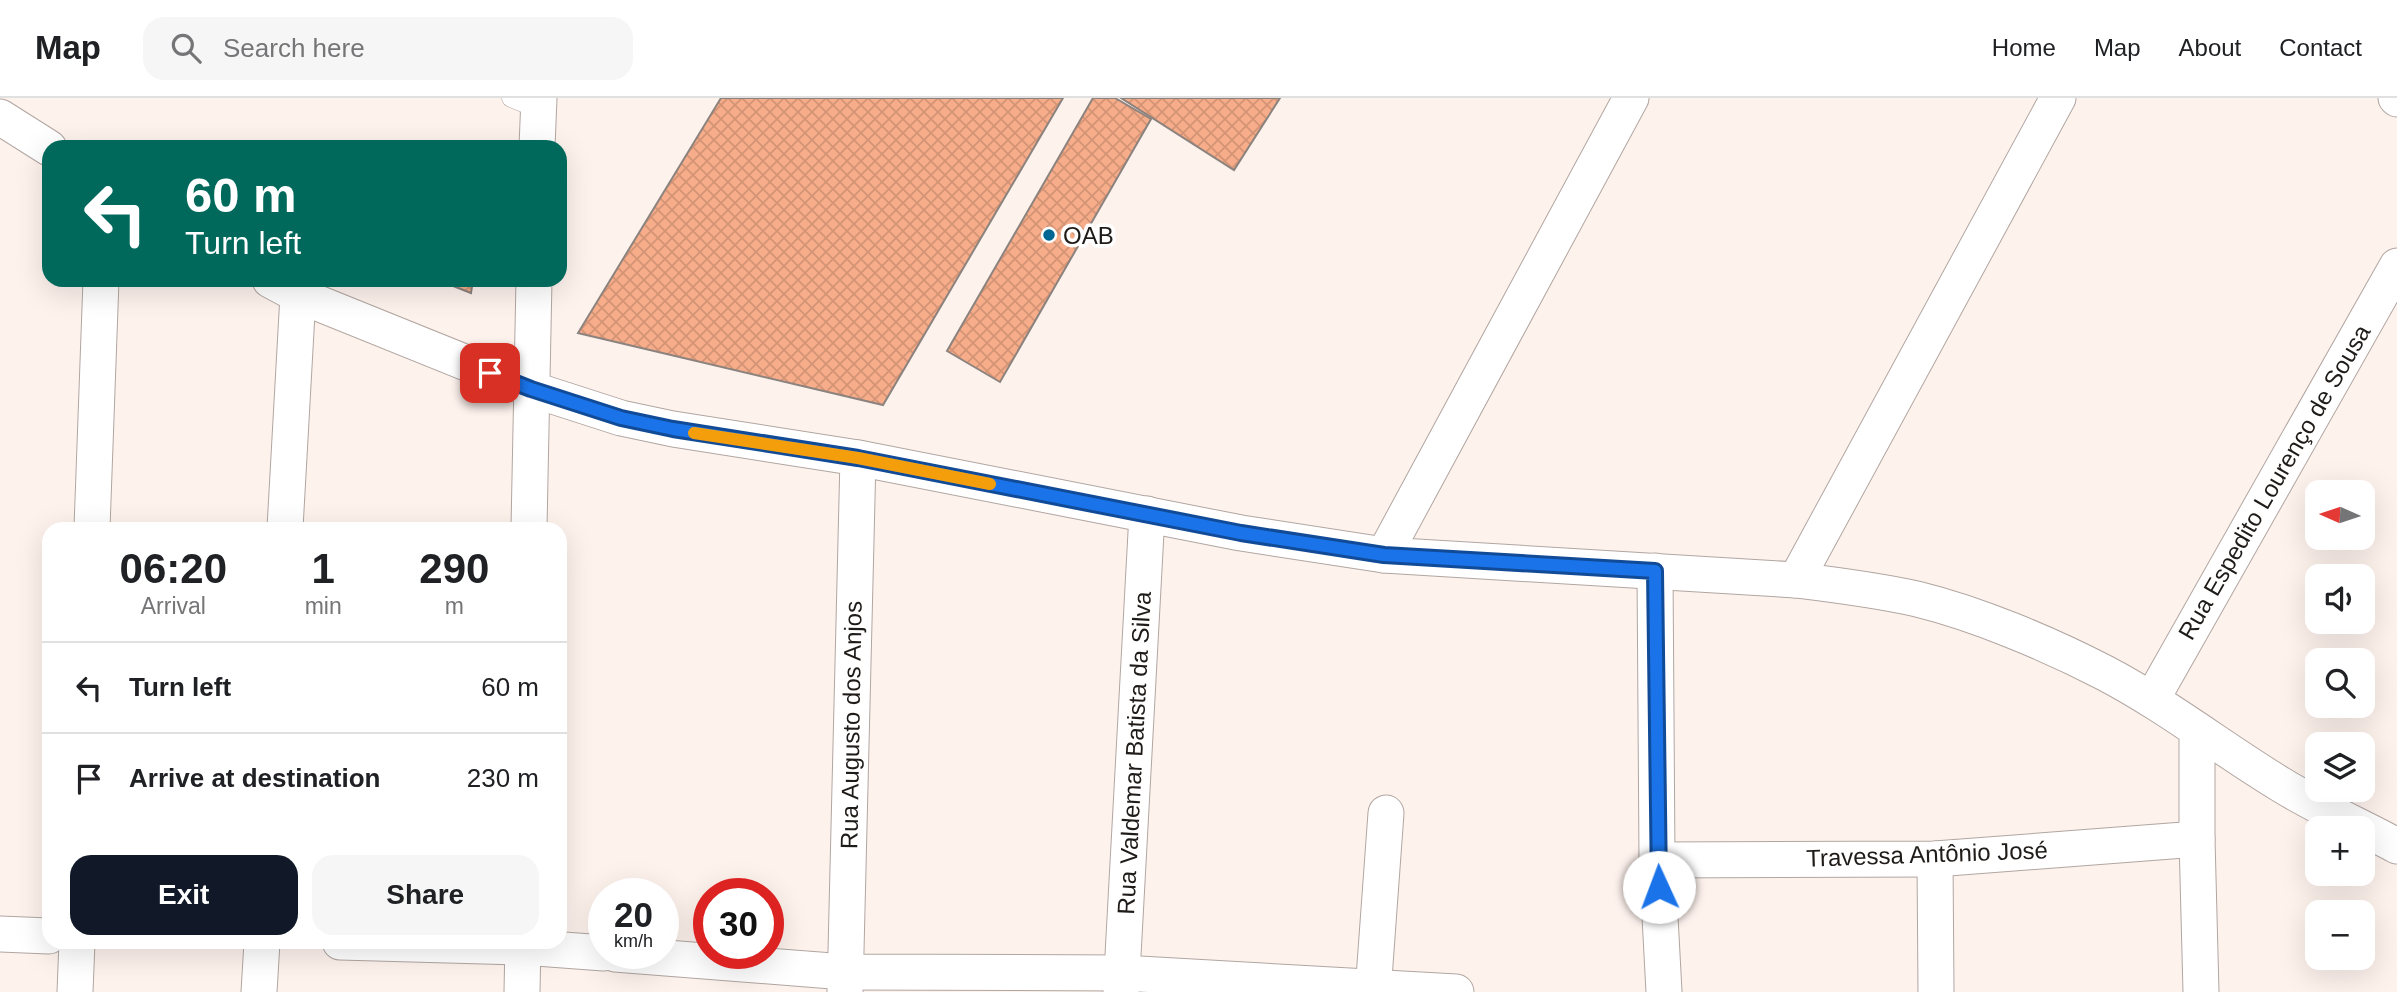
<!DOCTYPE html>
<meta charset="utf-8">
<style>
:root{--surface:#fff;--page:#f6f6f6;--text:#202124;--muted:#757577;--line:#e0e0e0;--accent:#111827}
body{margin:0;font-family:Helvetica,sans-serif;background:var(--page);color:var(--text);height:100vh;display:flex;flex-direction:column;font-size:26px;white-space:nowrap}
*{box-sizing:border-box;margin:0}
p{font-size:23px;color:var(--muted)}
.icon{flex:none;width:38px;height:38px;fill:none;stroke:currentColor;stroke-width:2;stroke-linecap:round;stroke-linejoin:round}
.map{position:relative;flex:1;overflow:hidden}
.panel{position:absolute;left:42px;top:424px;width:525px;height:427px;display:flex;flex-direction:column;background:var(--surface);border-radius:21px;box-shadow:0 7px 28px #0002}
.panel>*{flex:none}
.hud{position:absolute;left:42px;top:42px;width:525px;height:147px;border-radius:21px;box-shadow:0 7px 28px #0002;background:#00695c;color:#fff;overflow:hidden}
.needle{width:46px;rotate:273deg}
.tools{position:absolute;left:2305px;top:382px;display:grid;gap:14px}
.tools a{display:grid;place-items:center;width:70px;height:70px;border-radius:14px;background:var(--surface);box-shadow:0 7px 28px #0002;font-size:35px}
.speed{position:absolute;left:588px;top:780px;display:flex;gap:14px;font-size:35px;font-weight:700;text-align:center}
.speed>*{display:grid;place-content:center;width:91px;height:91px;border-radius:50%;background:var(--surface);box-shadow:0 7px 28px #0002;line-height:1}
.speed small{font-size:18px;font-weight:400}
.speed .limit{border:10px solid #d22;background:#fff;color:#111}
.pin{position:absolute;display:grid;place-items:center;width:60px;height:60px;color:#fff;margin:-30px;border-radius:14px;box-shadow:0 4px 10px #0006}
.me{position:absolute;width:77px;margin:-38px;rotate:358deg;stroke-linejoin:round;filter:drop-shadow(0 0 5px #0008)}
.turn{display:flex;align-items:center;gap:24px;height:147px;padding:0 28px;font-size:32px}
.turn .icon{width:91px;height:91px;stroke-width:2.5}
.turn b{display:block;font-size:49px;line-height:60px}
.eta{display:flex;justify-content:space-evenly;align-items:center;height:119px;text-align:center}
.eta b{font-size:42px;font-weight:700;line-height:49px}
.action{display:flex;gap:14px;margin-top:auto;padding:14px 28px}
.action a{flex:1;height:80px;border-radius:21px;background:var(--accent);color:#fff;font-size:28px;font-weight:700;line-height:80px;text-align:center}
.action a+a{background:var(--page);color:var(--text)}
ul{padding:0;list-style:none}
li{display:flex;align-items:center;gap:21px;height:91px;padding:0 28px;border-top:2px solid var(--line)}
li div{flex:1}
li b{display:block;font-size:26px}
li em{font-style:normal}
header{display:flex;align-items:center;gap:42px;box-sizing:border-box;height:98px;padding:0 35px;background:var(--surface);border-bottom:2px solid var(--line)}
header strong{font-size:33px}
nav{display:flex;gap:38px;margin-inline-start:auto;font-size:24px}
.search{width:490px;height:63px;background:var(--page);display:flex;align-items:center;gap:18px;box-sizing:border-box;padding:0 24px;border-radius:21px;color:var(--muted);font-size:26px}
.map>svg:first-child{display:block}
.building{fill:url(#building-cross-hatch);stroke:#8d837e;stroke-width:2}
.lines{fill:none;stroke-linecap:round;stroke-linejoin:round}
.service-casing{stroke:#b1a6a1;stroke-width:19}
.minor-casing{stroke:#b1a6a1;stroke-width:37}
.service{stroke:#fff;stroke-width:18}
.minor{stroke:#fff;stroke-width:35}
.route-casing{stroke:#114b97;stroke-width:18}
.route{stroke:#1a73e8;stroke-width:12}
.slow{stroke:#f59e0b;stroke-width:12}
.poi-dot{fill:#006795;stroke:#fff;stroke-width:2.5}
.labels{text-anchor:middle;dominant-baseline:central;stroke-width:7;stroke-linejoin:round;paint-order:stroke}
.poi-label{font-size:24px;fill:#1f1b19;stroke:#fff;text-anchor:start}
.street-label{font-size:24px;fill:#1f1b19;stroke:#fff}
</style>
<header>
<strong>Map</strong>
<div class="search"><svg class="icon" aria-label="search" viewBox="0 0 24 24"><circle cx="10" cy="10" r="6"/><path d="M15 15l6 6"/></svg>Search here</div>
<nav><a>Home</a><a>Map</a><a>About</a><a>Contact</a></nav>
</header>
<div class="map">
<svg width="2397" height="894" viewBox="0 0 2397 894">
<defs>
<pattern id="building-cross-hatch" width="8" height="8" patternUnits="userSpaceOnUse" patternTransform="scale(1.75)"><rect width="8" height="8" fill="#f7ad8a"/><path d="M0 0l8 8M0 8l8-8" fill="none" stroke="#d39476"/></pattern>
</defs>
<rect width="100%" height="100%" fill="#fef2ed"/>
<g class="building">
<path d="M721,0H1063L883,307L578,235Z"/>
<path d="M1093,0H1115L1151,21L1000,284L947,253Z"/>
<path d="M1121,0H1280L1234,72Z"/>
<path d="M438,182H473L471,195Z"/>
</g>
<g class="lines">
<g class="service-casing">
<path id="service" d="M511,0L538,11"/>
</g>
<g class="minor-casing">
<g id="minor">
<path d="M2396,0L2397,1"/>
<path d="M0,19L49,50"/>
<path d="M537,49L539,0"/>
<path d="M270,182L298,197L531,291L621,320L673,331L858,360L1241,435L1384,457L1796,482C1837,487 1877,492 1917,501C1978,516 2049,546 2105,575C2166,607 2221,650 2280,686C2317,709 2358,727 2397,748"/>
<path d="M92,430L101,182"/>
<path d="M285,430L298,197"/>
<path d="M529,430L534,182"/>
<path d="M1384,457L1631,0"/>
<path d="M1655,473L1657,762L1664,894"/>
<path d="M1796,482L2058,0"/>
<path d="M2152,601L2397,168"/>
<path d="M2197,632V741L2201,894"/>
<path d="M1935,761L1936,894"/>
<path d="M1657,762L1935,761L2197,741"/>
<path d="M0,836L49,838"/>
<path d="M340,844L523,849L604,855"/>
<path d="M615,856L845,874L1122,875L1456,894"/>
<path d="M75,894L77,844"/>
<path d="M259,894L262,844"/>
<path d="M522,894L523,844"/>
<path d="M845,894L858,360"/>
<path d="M1121,894L1147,416"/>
<path d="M1373,894L1386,715"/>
</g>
</g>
<use href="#service" class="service"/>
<use href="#minor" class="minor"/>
</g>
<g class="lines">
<g class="route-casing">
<path id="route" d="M490,275L531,291L621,320L673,331L858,360L1241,435L1384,457L1655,473L1659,789"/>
</g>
<use href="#route" class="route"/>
<path class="slow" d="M694,335L858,360L990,386"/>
</g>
<circle class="poi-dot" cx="1049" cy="137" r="7"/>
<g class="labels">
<g class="poi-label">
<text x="1063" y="137">OAB</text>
</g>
<g class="street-label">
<text transform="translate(2274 384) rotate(-60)">Rua Espedito Lourenço de Sousa</text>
<text transform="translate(851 627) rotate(-89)">Rua Augusto dos Anjos</text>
<text transform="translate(1134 655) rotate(-87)">Rua Valdemar Batista da Silva</text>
<text transform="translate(1927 756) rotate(-2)">Travessa Antônio José</text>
</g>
</g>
</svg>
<div class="tools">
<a><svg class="needle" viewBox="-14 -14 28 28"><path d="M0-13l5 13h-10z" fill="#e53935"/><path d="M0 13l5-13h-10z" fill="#757577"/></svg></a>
<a><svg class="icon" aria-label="sound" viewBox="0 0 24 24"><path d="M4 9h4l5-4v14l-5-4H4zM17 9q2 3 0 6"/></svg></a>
<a><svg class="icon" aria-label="search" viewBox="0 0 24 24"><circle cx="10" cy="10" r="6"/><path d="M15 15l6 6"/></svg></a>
<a><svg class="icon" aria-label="layers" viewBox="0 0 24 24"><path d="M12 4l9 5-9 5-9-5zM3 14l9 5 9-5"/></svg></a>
<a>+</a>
<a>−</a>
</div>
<div class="speed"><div>20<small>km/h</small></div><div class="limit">30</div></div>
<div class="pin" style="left:490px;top:275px;background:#d93025"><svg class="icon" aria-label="arrive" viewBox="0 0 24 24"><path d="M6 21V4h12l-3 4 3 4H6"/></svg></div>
<svg class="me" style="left:1659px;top:789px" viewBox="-20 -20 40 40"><circle r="19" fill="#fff"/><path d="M0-13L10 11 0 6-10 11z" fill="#1a73e8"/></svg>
<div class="hud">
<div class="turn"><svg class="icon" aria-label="left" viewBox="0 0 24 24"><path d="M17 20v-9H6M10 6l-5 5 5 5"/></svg><div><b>60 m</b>Turn left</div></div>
</div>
<section class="panel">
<div class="eta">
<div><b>06:20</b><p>Arrival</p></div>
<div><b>1</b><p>min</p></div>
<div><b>290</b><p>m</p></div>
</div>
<ul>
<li><svg class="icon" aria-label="left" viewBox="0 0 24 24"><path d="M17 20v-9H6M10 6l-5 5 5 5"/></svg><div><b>Turn left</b></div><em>60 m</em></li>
<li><svg class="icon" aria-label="arrive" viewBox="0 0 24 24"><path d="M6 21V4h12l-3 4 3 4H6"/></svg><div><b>Arrive at destination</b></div><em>230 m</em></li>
</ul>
<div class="action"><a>Exit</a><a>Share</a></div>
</section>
</div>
